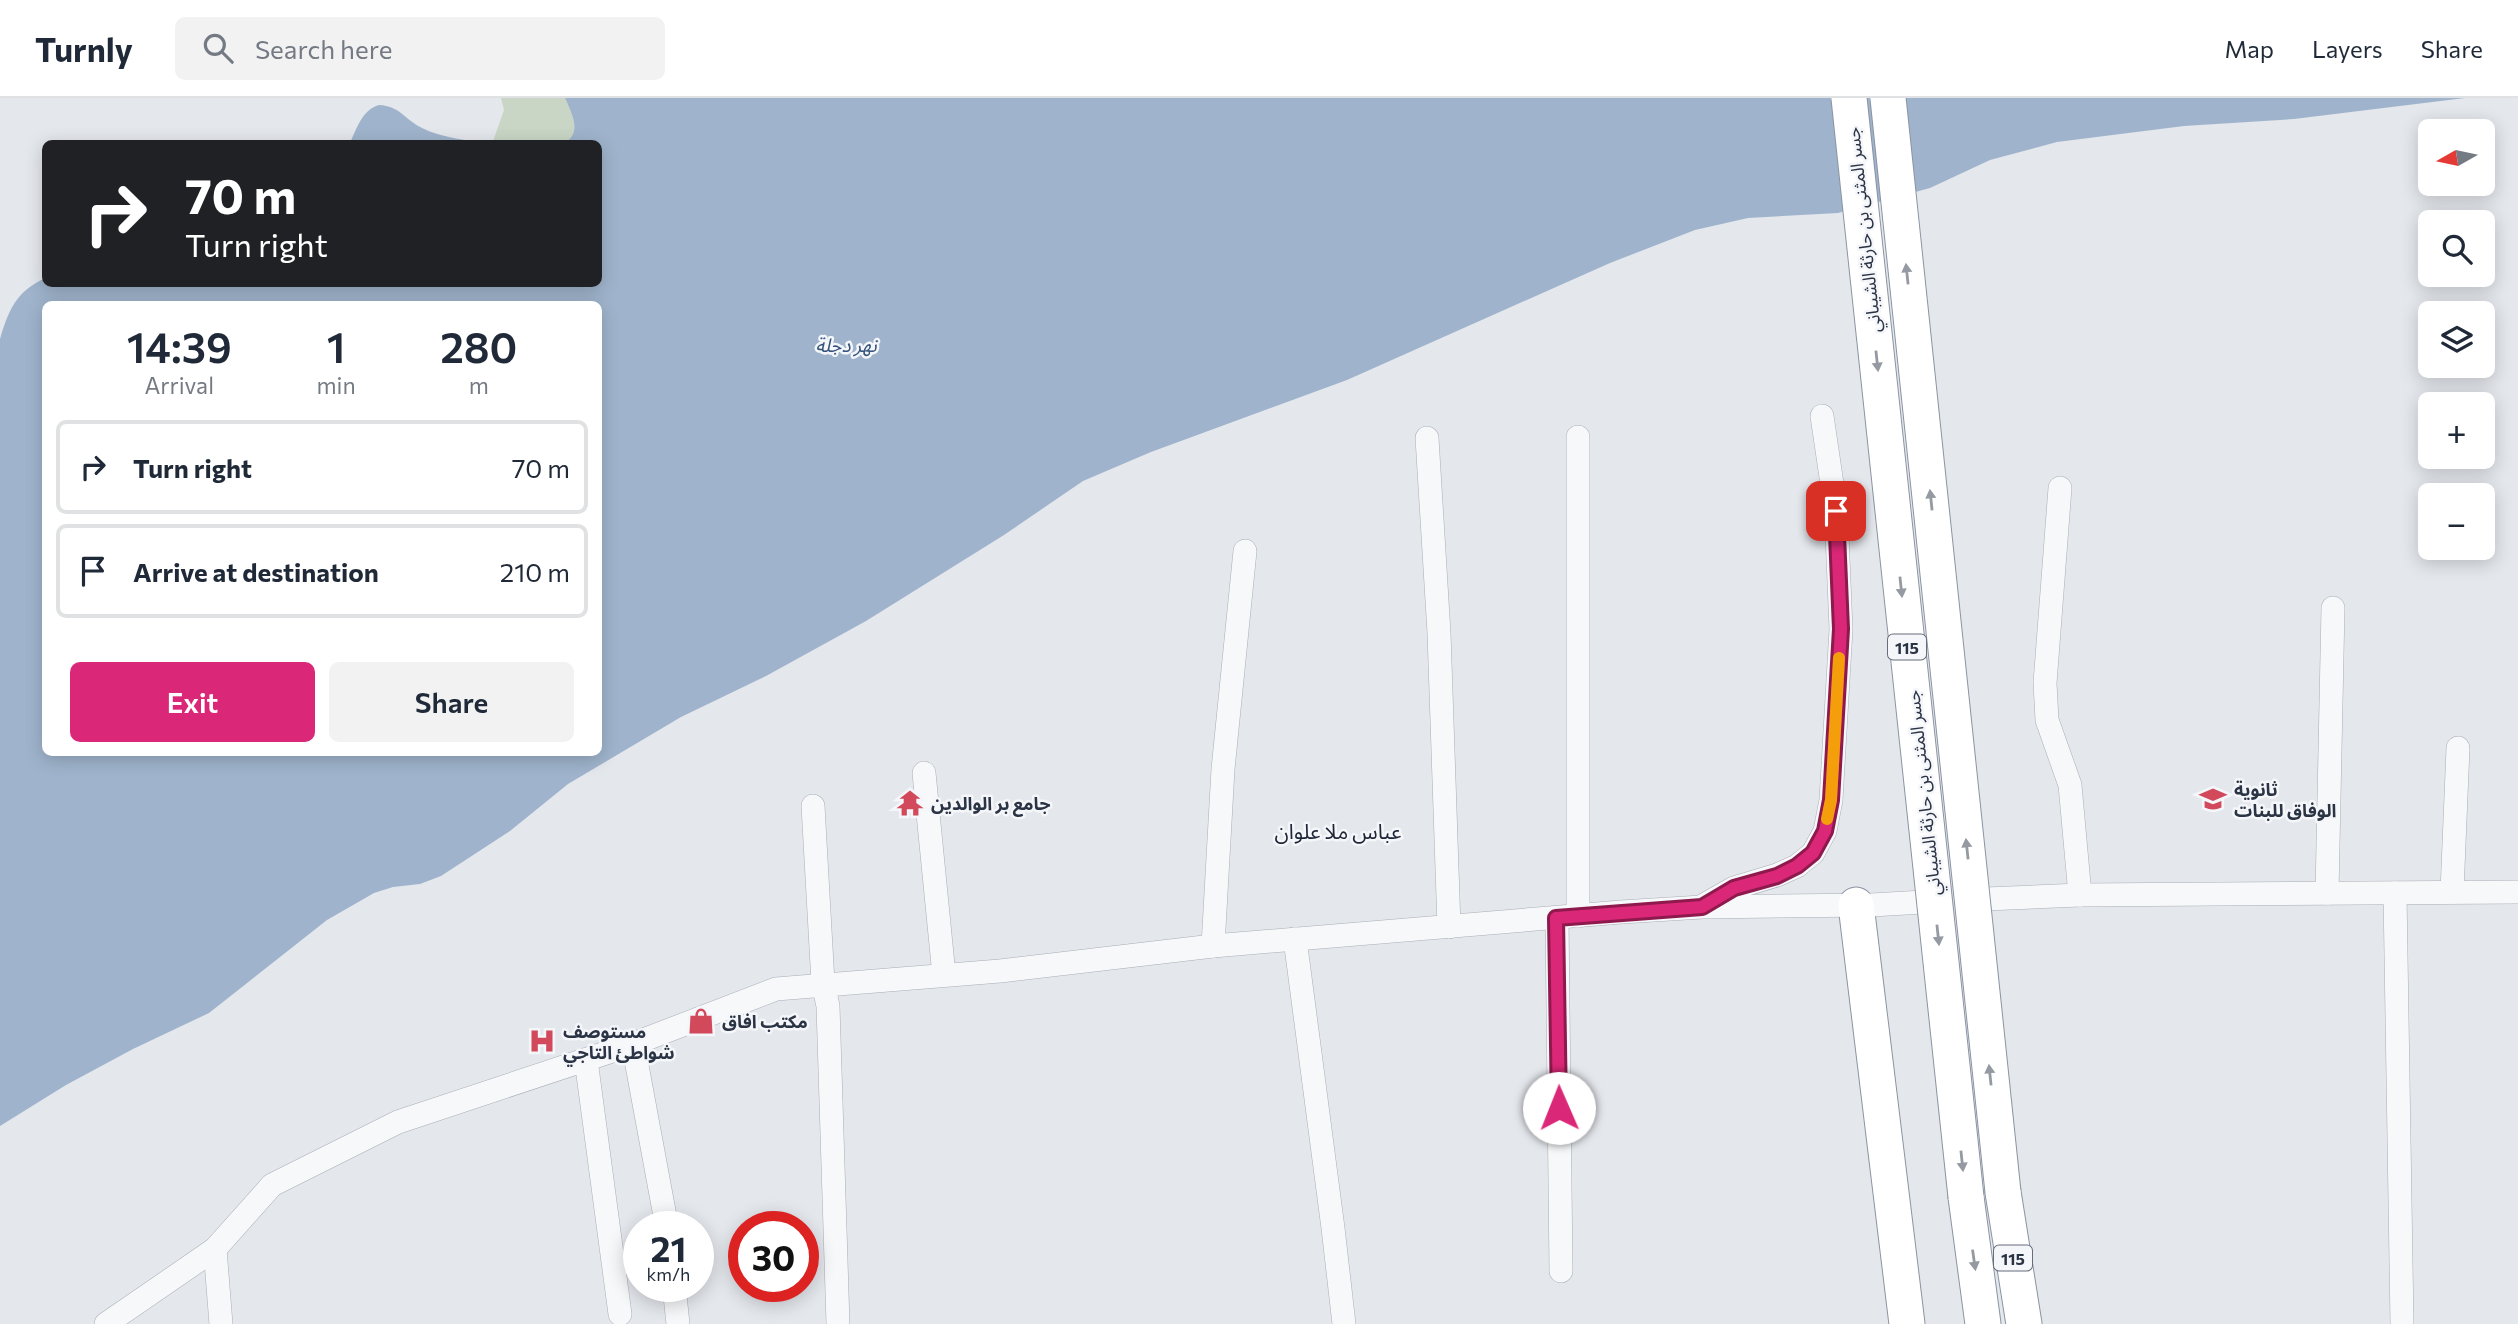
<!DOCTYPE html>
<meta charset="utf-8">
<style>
:root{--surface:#fff;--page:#f2f2f3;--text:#1f2937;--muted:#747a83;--line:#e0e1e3;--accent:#db2777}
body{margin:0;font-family:Commissioner,"Noto Sans Arabic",sans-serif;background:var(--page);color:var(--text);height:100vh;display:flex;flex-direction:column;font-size:26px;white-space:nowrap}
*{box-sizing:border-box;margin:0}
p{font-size:23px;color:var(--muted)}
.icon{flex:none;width:38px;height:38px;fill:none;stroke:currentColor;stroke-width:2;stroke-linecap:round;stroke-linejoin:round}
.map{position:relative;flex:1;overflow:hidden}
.drawer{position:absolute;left:42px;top:203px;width:560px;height:455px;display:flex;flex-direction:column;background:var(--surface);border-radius:10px;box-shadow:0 4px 18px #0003}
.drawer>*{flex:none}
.banner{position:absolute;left:42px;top:42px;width:560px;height:147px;border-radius:10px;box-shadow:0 4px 18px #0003;background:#202124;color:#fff;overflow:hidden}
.needle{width:46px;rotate:261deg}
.fabs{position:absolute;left:2418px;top:21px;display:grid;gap:14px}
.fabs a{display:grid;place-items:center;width:77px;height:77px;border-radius:10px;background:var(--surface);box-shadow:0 4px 18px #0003;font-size:35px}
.speed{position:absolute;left:623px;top:1113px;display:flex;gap:14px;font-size:35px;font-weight:700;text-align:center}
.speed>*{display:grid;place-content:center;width:91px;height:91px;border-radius:50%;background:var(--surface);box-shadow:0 4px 18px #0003;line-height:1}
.speed small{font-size:18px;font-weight:400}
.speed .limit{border:10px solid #d22;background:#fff;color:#111}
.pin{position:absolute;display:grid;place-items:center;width:60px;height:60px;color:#fff;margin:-30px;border-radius:14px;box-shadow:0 4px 10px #0006}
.me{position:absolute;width:77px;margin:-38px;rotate:359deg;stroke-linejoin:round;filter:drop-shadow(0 0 5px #0008)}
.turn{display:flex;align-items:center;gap:24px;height:147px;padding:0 28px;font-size:32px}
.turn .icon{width:91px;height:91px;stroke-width:2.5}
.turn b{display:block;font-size:49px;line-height:60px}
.eta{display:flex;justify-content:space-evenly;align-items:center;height:119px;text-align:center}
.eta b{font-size:42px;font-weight:600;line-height:49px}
.button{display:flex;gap:14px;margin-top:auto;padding:14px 28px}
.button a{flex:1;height:80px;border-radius:10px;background:var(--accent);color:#fff;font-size:28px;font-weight:600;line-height:80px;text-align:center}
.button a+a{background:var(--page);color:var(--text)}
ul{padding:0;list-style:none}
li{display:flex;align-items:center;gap:21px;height:94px;margin:0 14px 10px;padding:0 14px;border:4px solid var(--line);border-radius:10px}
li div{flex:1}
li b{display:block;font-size:26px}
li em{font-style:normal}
header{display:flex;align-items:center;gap:42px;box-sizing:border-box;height:98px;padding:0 35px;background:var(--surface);border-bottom:2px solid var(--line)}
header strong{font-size:33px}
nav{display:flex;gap:38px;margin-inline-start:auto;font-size:24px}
.search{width:490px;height:63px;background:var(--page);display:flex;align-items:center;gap:18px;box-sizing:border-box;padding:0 24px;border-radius:10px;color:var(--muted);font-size:26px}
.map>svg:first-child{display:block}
.green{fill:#c9d6c5}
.water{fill:#9fb4cc;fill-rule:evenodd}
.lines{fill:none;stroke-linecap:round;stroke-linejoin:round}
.minor-casing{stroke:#a9aeb7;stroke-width:24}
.highway-casing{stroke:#8b94a3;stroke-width:37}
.minor{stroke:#f7f8fa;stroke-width:23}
.highway{stroke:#fff;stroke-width:35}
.highway-bridge-casing{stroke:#8b94a3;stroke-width:37;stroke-linecap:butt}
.highway-bridge{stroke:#fff;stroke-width:35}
.oneway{fill:#959aa2}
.route-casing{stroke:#8e194d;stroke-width:18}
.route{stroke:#db2777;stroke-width:12}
.slow{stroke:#f59e0b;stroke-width:12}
.labels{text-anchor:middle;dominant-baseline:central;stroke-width:5;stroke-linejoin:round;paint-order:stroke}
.shield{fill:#f4f6f9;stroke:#676e7b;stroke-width:2}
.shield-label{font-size:16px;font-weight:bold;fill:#2b3445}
.street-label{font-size:18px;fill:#2b3445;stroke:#f4f6f9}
.poi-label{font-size:18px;font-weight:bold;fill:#2b3445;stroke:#f4f6f9;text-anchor:start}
.water-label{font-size:19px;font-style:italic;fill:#34527a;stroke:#f4f6f9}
.quarter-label{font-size:21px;fill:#1d2536;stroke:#f4f6f9}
</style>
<header>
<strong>Turnly</strong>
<div class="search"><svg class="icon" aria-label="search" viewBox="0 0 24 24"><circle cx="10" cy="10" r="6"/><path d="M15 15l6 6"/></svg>Search here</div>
<nav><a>Map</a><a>Layers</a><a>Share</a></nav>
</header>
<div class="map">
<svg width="2518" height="1226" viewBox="0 0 2518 1226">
<rect width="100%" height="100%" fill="#e4e7ec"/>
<path class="green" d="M501,0H565C572,16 582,34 565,46H492L504,12Z"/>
<g class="water">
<path d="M565,0H2465L2294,21L2184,28L2057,44L1990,62L1930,90L1838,115L1748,120L1695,132L1610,165L1347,282L1151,354L1083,383L1004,437L866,523L766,578L681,619L568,686L510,733L441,778L420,786L393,789L374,795L327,822L209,915L133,951L66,987L0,1028V241C9,211 16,194 45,180L46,186H598V46L565,45C582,34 572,16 565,0ZM46,206H598V654H46Z"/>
<path d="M379,7C400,8 404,21 422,30C442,40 469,43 491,45H350C357,30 362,12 379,7Z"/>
</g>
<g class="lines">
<g class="minor-casing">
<g id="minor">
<path d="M1578,339V818"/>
<path d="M1427,340L1439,535L1449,829"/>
<path d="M2060,390L2045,585L2047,622L2070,687L2080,797"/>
<path d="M924,675L944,877"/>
<path d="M813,708L823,885L828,908L838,1226"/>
<path d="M2452,794L2458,650"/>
<path d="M2327,795L2333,510"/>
<path d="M2395,795L2402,1226"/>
<path d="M1986,801L2080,797L2518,794"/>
<path d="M1704,807L1734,790L1777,777L1797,768L1813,755L1825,733L1831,702L1841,531L1836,413L1822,318"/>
<path d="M1557,820L1561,1173"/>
<path d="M1295,841L1333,1130L1344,1226"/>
<path d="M1213,848L1223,671L1245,453"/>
<path d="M633,946L667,1129"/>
<path d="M586,962L620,1216"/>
<path d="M215,1151L221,1226"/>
<path d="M674,1188L678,1226"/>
<path d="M106,1226L215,1151L272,1087L398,1024L633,946L776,891L1000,873L1213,848L1621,814L1702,809L1871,807L1924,804"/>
</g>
</g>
<g class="highway-casing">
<g id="highway">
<path d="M1856,807L1907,1226"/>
<path d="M2003,1094L2024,1226"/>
<path d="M1966,1099L1983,1226"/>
</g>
</g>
<use href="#minor" class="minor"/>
<use href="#highway" class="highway"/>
<g class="highway-bridge-casing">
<g id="highway-bridge">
<path d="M1849,0L1966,1099"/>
<path d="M1888,0L2003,1094"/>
</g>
</g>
<use href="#highway-bridge" class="highway-bridge"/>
</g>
<defs><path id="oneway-solid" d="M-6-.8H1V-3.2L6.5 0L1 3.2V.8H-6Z" transform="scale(1.75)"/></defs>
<g class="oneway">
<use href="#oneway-solid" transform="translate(1907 176) rotate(-96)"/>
<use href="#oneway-solid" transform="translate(1877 263) rotate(84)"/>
<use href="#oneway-solid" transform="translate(1931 402) rotate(-96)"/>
<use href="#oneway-solid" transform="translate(1901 489) rotate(84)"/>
<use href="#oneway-solid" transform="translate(1967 751) rotate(-96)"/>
<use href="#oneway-solid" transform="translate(1938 837) rotate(84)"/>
<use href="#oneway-solid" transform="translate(1990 977) rotate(-96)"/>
<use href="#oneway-solid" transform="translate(1962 1063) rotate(84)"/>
<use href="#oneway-solid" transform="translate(1974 1162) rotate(82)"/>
</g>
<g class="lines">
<g class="route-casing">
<path id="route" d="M1559,1010L1556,820L1702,809L1734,790L1777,778L1797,768L1813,755L1825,733L1831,702L1841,531L1836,413"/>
</g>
<use href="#route" class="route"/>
<path class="slow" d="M1827,721L1831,702L1839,560"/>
</g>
<defs>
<g id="school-bare" transform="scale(2.1)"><path d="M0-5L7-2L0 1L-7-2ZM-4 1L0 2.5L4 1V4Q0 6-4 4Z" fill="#d1495b" stroke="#f4f6f9" stroke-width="2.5" paint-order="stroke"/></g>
<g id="temple-bare" transform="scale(2.1)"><path d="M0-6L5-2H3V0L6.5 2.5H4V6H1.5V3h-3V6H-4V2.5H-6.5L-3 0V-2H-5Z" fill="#d1495b" stroke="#f4f6f9" stroke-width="2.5" paint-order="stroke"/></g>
<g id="shop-bare" transform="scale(2.1)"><path d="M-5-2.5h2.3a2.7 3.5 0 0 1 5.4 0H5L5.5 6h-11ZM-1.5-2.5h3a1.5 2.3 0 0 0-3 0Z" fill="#d1495b" stroke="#f4f6f9" stroke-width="2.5" paint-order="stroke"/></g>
<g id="hospital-bare" transform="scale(2.1)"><path d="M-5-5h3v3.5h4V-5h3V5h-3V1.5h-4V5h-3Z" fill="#d1495b" stroke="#f4f6f9" stroke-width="2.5" paint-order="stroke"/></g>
</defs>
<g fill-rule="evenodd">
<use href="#school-bare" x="2213" y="701"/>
<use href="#temple-bare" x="910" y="705"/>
<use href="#shop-bare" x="701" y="923"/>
<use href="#hospital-bare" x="542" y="943"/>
</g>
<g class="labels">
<g class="shield">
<rect x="1888" y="536.5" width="38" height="25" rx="5"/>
<rect x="1994" y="1147.5" width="38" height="25" rx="5"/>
</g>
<g class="shield-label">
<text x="1907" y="549">115</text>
<text x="2013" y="1160">115</text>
</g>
<g class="street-label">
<text transform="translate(1863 132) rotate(-96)">جسر المثنى بن حارثة الشيباني</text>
<text transform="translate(1923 695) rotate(-96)">جسر المثنى بن حارثة الشيباني</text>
</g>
<g class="poi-label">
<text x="2234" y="691">ثانوية<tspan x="2234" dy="21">الوفاق للبنات</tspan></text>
<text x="931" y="705">جامع بر الوالدين</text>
<text x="722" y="923">مكتب افاق</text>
<text x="563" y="933">مستوصف<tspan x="563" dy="21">شواطئ التاجي</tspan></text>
</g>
<g class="water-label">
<text x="846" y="246">نهر دجلة</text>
</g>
<g class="quarter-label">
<text x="1338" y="732">عباس ملا علوان</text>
</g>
</g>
</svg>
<div class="fabs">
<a><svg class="needle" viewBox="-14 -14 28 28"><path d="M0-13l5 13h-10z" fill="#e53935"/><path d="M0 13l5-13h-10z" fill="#747a83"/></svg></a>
<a><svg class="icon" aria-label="search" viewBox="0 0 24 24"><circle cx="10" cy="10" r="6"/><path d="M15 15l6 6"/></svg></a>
<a><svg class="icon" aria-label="layers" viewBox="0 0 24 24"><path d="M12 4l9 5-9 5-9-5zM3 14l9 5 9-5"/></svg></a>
<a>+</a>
<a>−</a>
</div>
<div class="speed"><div>21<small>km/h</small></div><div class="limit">30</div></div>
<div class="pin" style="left:1836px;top:413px;background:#d93025"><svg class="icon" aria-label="arrive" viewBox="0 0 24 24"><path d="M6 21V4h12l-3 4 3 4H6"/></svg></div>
<svg class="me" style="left:1559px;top:1010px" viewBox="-20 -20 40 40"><circle r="19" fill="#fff"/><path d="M0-13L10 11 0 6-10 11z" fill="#db2777"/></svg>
<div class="banner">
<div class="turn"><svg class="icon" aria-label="right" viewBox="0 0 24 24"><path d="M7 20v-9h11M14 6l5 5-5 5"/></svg><div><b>70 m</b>Turn right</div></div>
</div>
<section class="drawer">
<div class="eta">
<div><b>14:39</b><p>Arrival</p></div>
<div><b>1</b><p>min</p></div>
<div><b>280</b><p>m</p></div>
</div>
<ul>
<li><svg class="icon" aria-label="right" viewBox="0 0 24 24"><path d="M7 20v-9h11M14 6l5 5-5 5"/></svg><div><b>Turn right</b></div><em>70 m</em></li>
<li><svg class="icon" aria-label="arrive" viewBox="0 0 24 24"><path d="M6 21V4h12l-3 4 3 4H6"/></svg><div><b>Arrive at destination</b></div><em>210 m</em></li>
</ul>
<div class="button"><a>Exit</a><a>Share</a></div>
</section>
</div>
